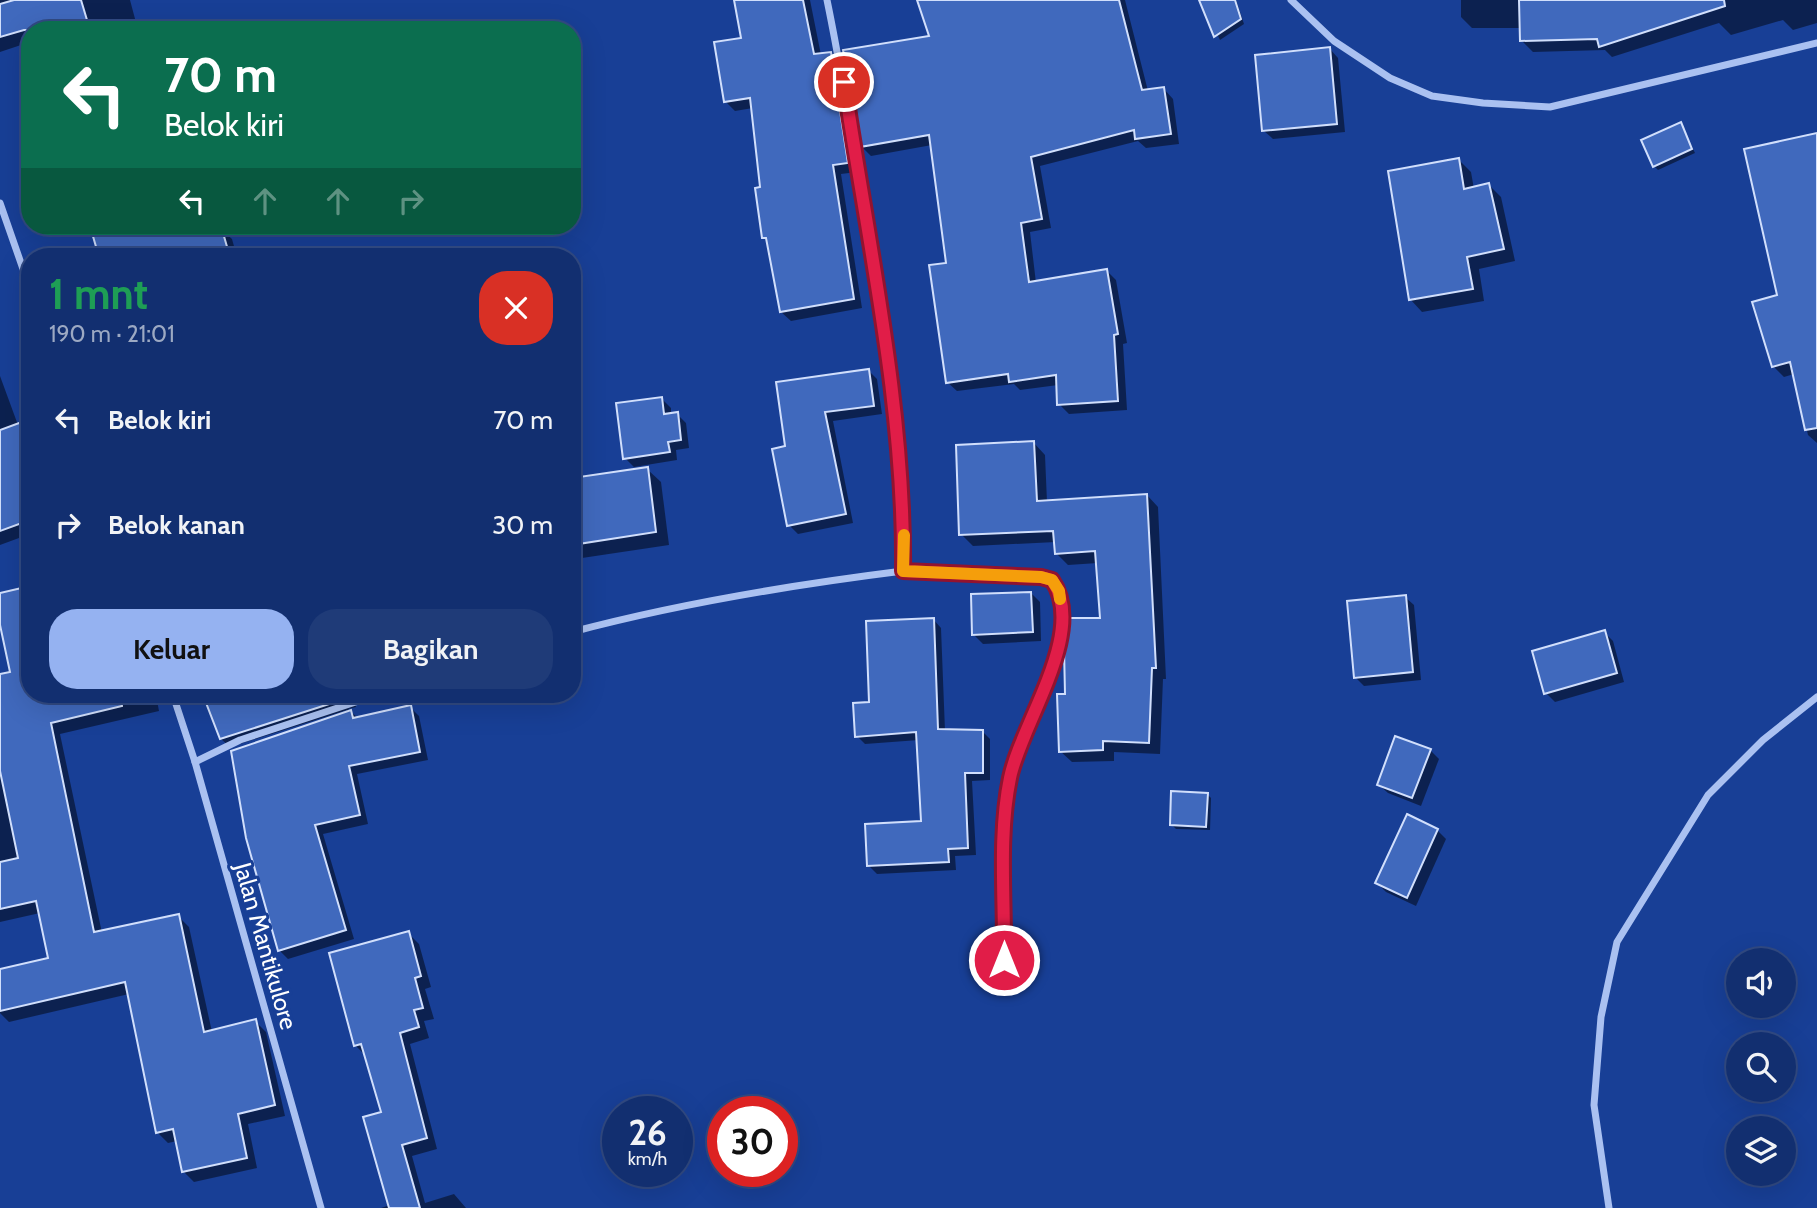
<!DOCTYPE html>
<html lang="id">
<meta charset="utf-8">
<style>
:root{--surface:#122f70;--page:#1f3b78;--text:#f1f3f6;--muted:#9ca9c3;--line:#314a83;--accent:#95b2f1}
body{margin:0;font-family:Cabin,sans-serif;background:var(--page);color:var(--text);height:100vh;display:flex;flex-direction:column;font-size:26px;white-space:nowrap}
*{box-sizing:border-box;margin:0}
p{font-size:23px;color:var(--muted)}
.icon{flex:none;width:38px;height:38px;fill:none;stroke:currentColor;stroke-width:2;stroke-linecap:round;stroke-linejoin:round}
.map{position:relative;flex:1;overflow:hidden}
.drawer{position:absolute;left:21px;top:248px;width:560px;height:455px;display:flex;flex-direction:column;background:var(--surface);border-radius:28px;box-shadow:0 7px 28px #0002,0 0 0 2px var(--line)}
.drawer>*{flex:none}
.guide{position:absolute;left:21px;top:21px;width:560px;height:214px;border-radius:28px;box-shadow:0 7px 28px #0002,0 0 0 2px var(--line);background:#0b6e4f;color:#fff;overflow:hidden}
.buttons{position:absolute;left:1726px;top:948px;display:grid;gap:14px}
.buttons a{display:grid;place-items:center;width:70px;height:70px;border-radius:50%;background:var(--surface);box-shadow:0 7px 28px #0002,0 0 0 2px var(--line);font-size:35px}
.speed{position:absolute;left:602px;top:1096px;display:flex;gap:14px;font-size:35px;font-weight:700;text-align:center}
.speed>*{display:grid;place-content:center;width:91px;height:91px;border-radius:50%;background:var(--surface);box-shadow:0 7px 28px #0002,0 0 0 2px var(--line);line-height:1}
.speed small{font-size:18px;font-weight:400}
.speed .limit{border:10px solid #d22;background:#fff;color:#111}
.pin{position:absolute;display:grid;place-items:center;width:60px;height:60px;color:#fff;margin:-30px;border:4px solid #fff;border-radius:50%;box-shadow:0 2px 7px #0007}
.me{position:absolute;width:77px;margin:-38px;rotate:0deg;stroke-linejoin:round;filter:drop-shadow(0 0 5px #0008)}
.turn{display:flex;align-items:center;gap:24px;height:147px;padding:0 28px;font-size:32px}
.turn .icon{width:91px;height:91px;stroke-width:2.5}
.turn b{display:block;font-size:49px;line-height:60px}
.lanes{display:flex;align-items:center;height:66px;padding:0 28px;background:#0003;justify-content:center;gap:35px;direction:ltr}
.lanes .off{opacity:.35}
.round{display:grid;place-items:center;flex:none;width:74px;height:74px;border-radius:28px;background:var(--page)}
.head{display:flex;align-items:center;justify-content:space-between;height:119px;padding:0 28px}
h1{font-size:42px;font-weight:700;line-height:52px;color:#1e9e55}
.cta{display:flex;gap:14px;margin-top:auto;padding:14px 28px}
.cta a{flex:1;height:80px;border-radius:28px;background:var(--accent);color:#111;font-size:28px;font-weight:700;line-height:80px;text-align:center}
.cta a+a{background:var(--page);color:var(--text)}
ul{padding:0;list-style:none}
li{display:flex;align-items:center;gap:21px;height:105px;padding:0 28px}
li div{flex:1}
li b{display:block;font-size:26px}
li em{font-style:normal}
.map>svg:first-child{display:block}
.shadow{fill:#0007}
.building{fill:#4069bd;stroke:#d1dffc;stroke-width:2}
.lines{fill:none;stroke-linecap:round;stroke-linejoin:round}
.street{stroke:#aac1f1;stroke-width:7}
.route-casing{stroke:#92132f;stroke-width:18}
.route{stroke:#e11d48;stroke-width:12}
.slow{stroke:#f59e0b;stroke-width:12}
.labels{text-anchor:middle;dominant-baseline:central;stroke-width:6;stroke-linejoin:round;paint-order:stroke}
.street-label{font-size:24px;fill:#fff;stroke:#183f96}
</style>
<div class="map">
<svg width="1817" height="1208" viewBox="0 0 1817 1208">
<rect width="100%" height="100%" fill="#183f96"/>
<g class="shadow">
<path d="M0,0H130L138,30H30V63L24,44L0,52Z"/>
<path d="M736,0H810L821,55L830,53L840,63L857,172L841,174L862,308L791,321L781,312L768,242L764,238L762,189L753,108L735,111L725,101L744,39Z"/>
<path d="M919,0H1125L1148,91L1164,89L1173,99L1179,144L1146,148L1138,141L1040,166L1051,228L1030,232L1036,283L1106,270L1116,280L1127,343L1123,344L1127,410L1069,414L1059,404L1058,385L1020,390L1014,384L957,391L947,382L948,264L932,145L871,156L861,146L931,37Z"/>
<path d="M1201,0H1236L1244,24L1220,40Z"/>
<path d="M1461,0H1817V23L1793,30L1783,20L1731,35L1719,23L1612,57L1605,50L1533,52L1522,41V28H1472L1461,17Z"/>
<path d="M1330,49L1338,58L1345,132L1273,139L1264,131Z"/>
<path d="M1681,124L1695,153L1658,170L1654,166Z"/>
<path d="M1817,134V443L1808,435L1794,374L1784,377L1773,366L1779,296Z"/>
<path d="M1459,160L1471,172L1474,189L1489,185L1501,197L1515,261L1479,269L1484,301L1422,312L1410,299Z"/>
<path d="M91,226H217L232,239L237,257H100Z"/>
<path d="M868,370L877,379L882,414L833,421L853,523L798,534L789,525L787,448Z"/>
<path d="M0,376L18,425L30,421V588L19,538L0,545Z"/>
<path d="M662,399L671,408V415L677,414L686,423L689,448L676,450L677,460L634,467L625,458Z"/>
<path d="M1034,443L1045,455L1047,502L1147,495L1158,507L1166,679H1163L1160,754L1114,752V761L1072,762L1060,751L1067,695L1102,620L1098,563L1068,565L1056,553V542L973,546L961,534Z"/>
<path d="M647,469L661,482L669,545L582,558L572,548V479Z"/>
<path d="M1031,593L1040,602L1041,641L983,644L974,635Z"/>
<path d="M0,595L30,695H156L159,711L60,734L102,933L178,916L189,927L212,1032L255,1021L266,1032L285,1116L248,1124L257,1168L194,1182L183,1171L177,1141L168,1143L157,1132L129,994L9,1022L0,1013V970L50,959L40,913L0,922V676L12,673L0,617Z"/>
<path d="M1405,597L1414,605L1421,680L1364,686L1355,677Z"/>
<path d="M933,619L941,628L945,731H982L990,739V780L972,781L976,855L955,856L956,870L877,874L869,866L923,823L919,740L865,744L857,736L871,703Z"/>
<path d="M1604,632L1613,641L1624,682L1555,702L1546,693Z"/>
<path d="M205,695H353L356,707L348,709L358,718L410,707L419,716L428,760L357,774L368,824L323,834L354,939L288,959L279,950L248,837L348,713L347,710L230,747L221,739Z"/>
<path d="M1430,750L1439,759L1421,806L1388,793L1379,785Z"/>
<path d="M1207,794L1211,798L1210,830L1176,829L1172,825Z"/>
<path d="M1408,817L1437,830L1446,839L1416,906L1386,892L1377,883Z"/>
<path d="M408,933L419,944L431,987L425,989L434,1019L424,1021L429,1038L410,1044L437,1149L412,1156L425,1203L454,1194L466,1208H381L390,1205L383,1113L367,1057L355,1045Z"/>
</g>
<g class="building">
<path d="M14,0H81L90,30H24L0,37V4Z"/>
<path d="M734,0H803L814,54L831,52L848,163L833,165L854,299L780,312L766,238H762L755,188L760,187L750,98L724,102L714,42L741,38Z"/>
<path d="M917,0H1119L1142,90L1164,87L1171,134L1135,139L1134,130L1031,157L1042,219L1021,223L1029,282L1107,269L1118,334L1114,335L1118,401L1057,405L1056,375L1009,382L1008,374L946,383L929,265L946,263L929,135L860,147L843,50L929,36Z"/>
<path d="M1199,0H1235L1241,19L1214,37Z"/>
<path d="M1519,0H1724L1725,6L1599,47L1597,39L1520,41Z"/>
<path d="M1330,47L1337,124L1262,131L1255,55Z"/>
<path d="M1681,122L1692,149L1653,167L1641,140Z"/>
<path d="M1817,133V428L1805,430L1790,362L1772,367L1752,302L1777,295L1744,149Z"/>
<path d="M1459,158L1464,189L1489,183L1504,249L1467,257L1473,289L1409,300L1388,171Z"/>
<path d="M90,226H221L230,257H99Z"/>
<path d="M869,369L874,406L825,412L846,514L787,526L772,449L785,446L776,382Z"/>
<path d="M662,397L664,414L678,412L681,440L668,442L670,452L623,459L616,403Z"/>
<path d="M30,419V520L0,531V430Z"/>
<path d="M1034,441L1037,501L1147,494L1156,668H1152L1149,743L1103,741V750L1059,752L1057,694H1065L1064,648L1069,618H1100L1095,551L1055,554L1053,531L959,535L956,445Z"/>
<path d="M648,467L656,532L572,545V478Z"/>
<path d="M30,586V695H121L122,706L51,723L94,932L179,914L204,1032L256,1019L275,1105L238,1114L247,1158L182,1172L173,1129L156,1133L125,982L0,1011V969L48,958L36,901L0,909V862L18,858L0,771V674L10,672L0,625V593Z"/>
<path d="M1031,592L1033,632L972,635L971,594Z"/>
<path d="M1406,595L1413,672L1354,678L1347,601Z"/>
<path d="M934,618L938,729L983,730V773H965L968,848L948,849L949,862L867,866L865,824L921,821L916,732L855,737L853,703L869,702L866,621Z"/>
<path d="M1605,630L1617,673L1544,694L1532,651Z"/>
<path d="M203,695H348V698L220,739Z"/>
<path d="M411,705L420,752L349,766L360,815L315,825L346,930L278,951L246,838L231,751L351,710L353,718Z"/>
<path d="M1395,736L1431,749L1412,798L1377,785Z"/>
<path d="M1171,791L1208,793L1206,827L1170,825Z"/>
<path d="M1407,814L1438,829L1407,898L1375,883Z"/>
<path d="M409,931L421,976L415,978L423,1008L414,1010L419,1027L400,1033L427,1138L402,1145L420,1208H389L363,1117L381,1112L361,1044L354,1046L329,953Z"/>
</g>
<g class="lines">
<g class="street">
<path d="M1291,0L1334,41L1390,78L1432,96L1483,103L1550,107L1817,43"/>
<path d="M0,203L30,289"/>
<path d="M903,571L1041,577L1052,580C1085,627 1035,696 1020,741C995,813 1005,908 1004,985"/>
<path d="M572,632C681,603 791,585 903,571C905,466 888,366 872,263C858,175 845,87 827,0"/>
<path d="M173,695L195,762L321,1208"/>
<path d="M195,762L240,740L377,695"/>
<path d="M1609,1208L1594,1105L1601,1017L1617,942L1708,795L1763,740L1817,697"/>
</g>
</g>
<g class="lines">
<g class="route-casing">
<path id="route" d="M844,82C868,244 905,407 903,571L1041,577L1052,580C1088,632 1021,723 1010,778C998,836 1005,901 1004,960"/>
</g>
<use href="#route" class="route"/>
<path class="slow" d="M904,535L903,571L1041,577L1052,580L1059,591L1060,599"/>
</g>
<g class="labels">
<g class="street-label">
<text transform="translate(266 946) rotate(74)">Jalan Mantikulore</text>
</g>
</g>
</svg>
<div class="buttons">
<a><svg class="icon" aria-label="sound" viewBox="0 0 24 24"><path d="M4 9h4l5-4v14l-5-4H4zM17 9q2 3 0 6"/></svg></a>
<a><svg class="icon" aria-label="search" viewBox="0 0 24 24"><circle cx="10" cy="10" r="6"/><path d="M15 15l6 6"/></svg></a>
<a><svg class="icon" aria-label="layers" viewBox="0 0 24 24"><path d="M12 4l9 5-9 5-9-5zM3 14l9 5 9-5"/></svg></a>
</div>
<div class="speed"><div>26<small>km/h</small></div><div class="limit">30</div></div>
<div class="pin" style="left:844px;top:82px;background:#d93025"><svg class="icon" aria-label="arrive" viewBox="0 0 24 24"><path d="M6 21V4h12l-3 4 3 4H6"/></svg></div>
<svg class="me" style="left:1004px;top:960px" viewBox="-20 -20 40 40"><circle r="17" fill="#e11d48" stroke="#fff" stroke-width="3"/><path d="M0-11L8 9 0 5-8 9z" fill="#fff"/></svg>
<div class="guide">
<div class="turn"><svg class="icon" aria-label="left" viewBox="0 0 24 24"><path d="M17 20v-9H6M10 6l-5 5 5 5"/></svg><div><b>70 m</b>Belok kiri</div></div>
<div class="lanes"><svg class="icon" aria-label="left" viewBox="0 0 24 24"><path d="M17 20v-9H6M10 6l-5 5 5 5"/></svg><svg class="icon off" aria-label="ahead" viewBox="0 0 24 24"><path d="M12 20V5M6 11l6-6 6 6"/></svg><svg class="icon off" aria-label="ahead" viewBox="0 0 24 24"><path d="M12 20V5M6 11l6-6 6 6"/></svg><svg class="icon off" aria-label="right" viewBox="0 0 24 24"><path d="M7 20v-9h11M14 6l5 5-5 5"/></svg></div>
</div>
<section class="drawer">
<div class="head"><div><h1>1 mnt</h1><p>190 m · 21:01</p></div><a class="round" style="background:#d93025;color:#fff"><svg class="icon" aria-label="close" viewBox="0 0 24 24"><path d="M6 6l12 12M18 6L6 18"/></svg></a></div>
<ul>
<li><svg class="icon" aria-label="left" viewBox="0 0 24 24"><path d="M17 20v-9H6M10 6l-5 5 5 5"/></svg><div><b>Belok kiri</b></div><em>70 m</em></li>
<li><svg class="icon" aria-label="right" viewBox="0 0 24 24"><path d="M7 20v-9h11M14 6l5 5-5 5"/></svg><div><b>Belok kanan</b></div><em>30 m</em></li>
</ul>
<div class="cta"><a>Keluar</a><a>Bagikan</a></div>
</section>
</div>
